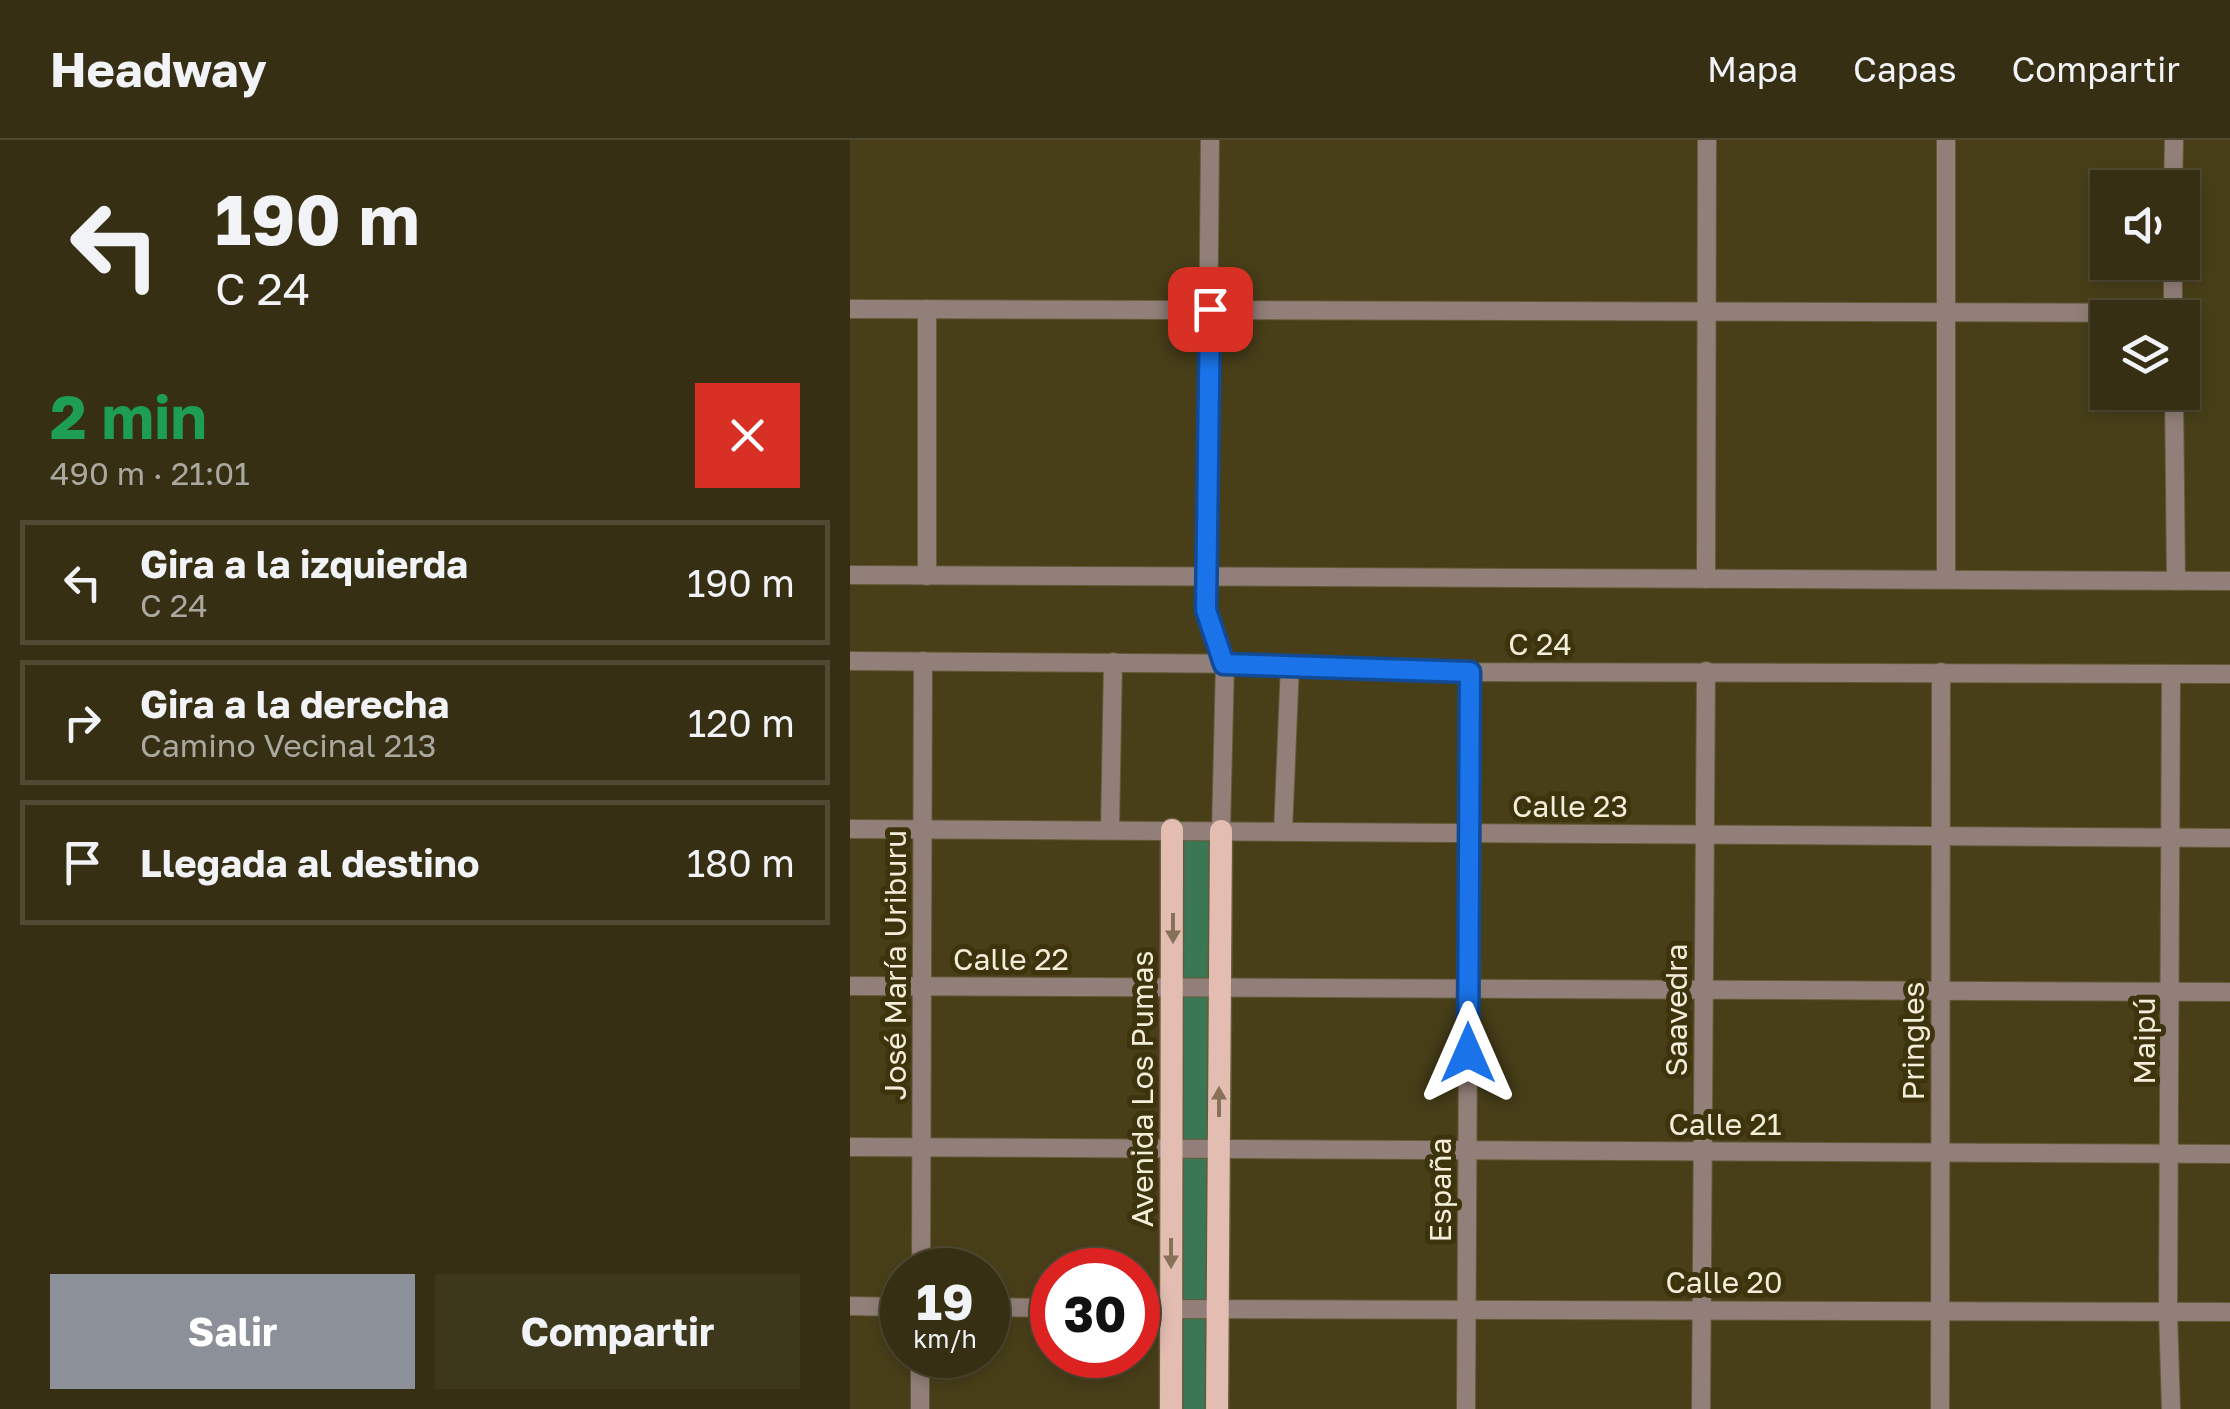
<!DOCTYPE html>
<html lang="es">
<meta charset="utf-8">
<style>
:root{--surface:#362f13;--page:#3d371c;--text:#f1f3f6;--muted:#aaa9a0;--line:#504a33;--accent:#8c9099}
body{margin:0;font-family:"Golos Text",sans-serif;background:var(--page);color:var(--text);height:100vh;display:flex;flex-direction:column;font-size:38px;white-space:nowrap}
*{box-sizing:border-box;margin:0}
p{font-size:32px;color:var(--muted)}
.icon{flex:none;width:55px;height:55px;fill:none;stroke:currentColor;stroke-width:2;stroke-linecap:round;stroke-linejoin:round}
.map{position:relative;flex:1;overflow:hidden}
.sheet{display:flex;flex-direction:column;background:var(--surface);width:850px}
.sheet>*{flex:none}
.banner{background:#362f13;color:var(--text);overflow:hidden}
.controls{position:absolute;left:1240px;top:30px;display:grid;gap:20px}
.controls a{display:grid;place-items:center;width:110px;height:110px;border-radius:0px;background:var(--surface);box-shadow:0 5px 15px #0003,0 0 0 2px var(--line);font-size:50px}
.speed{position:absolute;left:30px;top:1108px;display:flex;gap:20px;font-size:50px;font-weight:700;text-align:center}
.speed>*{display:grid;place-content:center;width:130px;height:130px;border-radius:50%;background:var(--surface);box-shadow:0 5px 15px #0003,0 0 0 2px var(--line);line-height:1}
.speed small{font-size:25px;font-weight:400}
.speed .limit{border:15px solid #d22;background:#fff;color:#111}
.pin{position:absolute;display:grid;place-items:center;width:85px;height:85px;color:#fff;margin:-42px;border-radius:20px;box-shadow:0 5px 15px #0006}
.me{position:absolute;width:110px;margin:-55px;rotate:0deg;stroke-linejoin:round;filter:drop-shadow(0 0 8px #0008)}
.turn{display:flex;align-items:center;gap:35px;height:210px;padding:0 50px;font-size:45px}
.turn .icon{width:130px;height:130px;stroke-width:2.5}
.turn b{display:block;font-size:70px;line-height:85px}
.round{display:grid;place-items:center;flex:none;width:105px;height:105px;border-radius:0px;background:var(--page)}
.head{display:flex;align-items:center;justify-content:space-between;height:170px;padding:0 50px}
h1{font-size:60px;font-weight:700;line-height:75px;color:#1e9e55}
.action{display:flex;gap:20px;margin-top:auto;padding:20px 50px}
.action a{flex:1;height:115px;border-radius:0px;background:var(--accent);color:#fff;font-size:40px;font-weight:700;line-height:115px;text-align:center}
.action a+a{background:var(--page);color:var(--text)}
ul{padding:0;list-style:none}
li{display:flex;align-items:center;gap:30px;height:125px;margin:0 20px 15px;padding:0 30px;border:5px solid var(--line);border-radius:0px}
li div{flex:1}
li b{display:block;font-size:38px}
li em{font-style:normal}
header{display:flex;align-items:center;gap:60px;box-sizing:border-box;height:140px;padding:0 50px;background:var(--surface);border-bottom:2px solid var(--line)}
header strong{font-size:48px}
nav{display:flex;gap:55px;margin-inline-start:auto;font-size:35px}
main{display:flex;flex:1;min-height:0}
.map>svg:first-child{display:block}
.green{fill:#3b7754}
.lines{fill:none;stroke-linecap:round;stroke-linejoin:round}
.minor-casing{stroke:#635b38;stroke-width:20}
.major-casing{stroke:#635b38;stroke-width:25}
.minor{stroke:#927f79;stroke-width:18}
.major{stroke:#e4bdb2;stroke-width:22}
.oneway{fill:#887257}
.route-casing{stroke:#114b97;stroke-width:25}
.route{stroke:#1a73e8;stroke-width:18}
.labels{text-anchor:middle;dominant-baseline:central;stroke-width:10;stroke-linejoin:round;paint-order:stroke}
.street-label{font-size:30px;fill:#f3eed9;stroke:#3d340d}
</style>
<header>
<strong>Headway</strong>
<nav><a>Mapa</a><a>Capas</a><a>Compartir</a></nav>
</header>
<main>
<section class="sheet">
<div class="banner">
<div class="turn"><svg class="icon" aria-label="left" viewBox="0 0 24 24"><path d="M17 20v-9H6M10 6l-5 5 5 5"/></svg><div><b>190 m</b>C 24</div></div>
</div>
<div class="head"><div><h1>2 min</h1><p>490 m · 21:01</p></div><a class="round" style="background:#d93025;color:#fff"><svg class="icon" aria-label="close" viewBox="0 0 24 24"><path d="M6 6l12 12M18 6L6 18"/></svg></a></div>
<ul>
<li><svg class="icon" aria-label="left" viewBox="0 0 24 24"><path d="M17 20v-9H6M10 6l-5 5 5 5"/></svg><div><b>Gira a la izquierda</b><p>C 24</p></div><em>190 m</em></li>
<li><svg class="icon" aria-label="right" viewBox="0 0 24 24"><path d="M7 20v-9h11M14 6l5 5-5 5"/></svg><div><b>Gira a la derecha</b><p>Camino Vecinal 213</p></div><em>120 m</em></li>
<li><svg class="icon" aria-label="arrive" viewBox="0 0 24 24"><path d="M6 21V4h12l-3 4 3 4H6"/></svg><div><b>Llegada al destino</b></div><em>180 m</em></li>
</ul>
<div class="action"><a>Salir</a><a>Compartir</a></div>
</section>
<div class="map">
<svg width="1380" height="1269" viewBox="0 0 1380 1269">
<rect width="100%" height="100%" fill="#483f19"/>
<path class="green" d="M323,691L371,692L366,1269H321Z"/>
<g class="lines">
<g class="minor-casing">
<g id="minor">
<path d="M360,0L356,438V470L375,523L371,691"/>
<path d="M1323,48L1324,0"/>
<path d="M0,169L1323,173"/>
<path d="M1323,178V122"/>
<path d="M1324,252L1326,441"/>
<path d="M0,435L1380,441"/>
<path d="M77,436V169"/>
<path d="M856,439L857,0"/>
<path d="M1096,439V0"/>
<path d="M0,521L440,524L620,532L1380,534"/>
<path d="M0,689L1380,698"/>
<path d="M260,690L263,522"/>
<path d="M433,692L440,524"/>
<path d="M0,846L1380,852"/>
<path d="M0,1007L1380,1014"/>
<path d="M71,1130L73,521"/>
<path d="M0,1166L52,1167"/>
<path d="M138,1167L202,1168"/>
<path d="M288,1169L1380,1172"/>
<path d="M70,1269V1215"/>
<path d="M616,1269L620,532"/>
<path d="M851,1269L856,531"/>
<path d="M1090,1269L1091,532"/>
<path d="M1321,1269L1318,1171L1321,534"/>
</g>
</g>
<g class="major-casing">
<g id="major">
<path d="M321,1269L322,690"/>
<path d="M367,1269L371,691"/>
</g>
</g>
<use href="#minor" class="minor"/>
<use href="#major" class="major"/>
</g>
<defs><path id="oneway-solid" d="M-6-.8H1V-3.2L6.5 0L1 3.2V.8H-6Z" transform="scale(2.5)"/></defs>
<g class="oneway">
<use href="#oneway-solid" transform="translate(323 788) rotate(90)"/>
<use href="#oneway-solid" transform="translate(369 962) rotate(-90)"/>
<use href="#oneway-solid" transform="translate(321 1113) rotate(90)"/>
</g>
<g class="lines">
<g class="route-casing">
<path id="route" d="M360,169L356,470L374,524L620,532L618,913"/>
</g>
<use href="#route" class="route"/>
</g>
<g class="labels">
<g class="street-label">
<text x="690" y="504">C 24</text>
<text x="720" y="666">Calle 23</text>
<text x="161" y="819">Calle 22</text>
<text transform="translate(45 825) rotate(-90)">José María Uriburu</text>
<text transform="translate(826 870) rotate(-90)">Saavedra</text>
<text transform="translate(1063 901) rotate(-90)">Pringles</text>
<text transform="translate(1294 901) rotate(-90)">Maipú</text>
<text transform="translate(292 949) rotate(-90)">Avenida Los Pumas</text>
<text x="875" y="984">Calle 21</text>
<text transform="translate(590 1050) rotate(-90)">España</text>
<text x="874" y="1142">Calle 20</text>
</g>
</g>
</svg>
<div class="controls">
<a><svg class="icon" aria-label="sound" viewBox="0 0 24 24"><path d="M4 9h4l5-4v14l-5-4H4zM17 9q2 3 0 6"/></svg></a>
<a><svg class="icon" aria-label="layers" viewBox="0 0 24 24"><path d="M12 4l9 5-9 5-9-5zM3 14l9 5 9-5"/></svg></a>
</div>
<div class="speed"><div>19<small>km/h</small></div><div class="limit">30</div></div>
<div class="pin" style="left:360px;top:169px;background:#d93025"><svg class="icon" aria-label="arrive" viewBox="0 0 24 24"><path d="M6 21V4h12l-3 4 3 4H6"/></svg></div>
<svg class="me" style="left:618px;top:913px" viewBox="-20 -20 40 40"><path d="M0-17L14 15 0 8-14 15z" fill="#1a73e8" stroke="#fff" stroke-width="4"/></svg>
</div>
</main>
